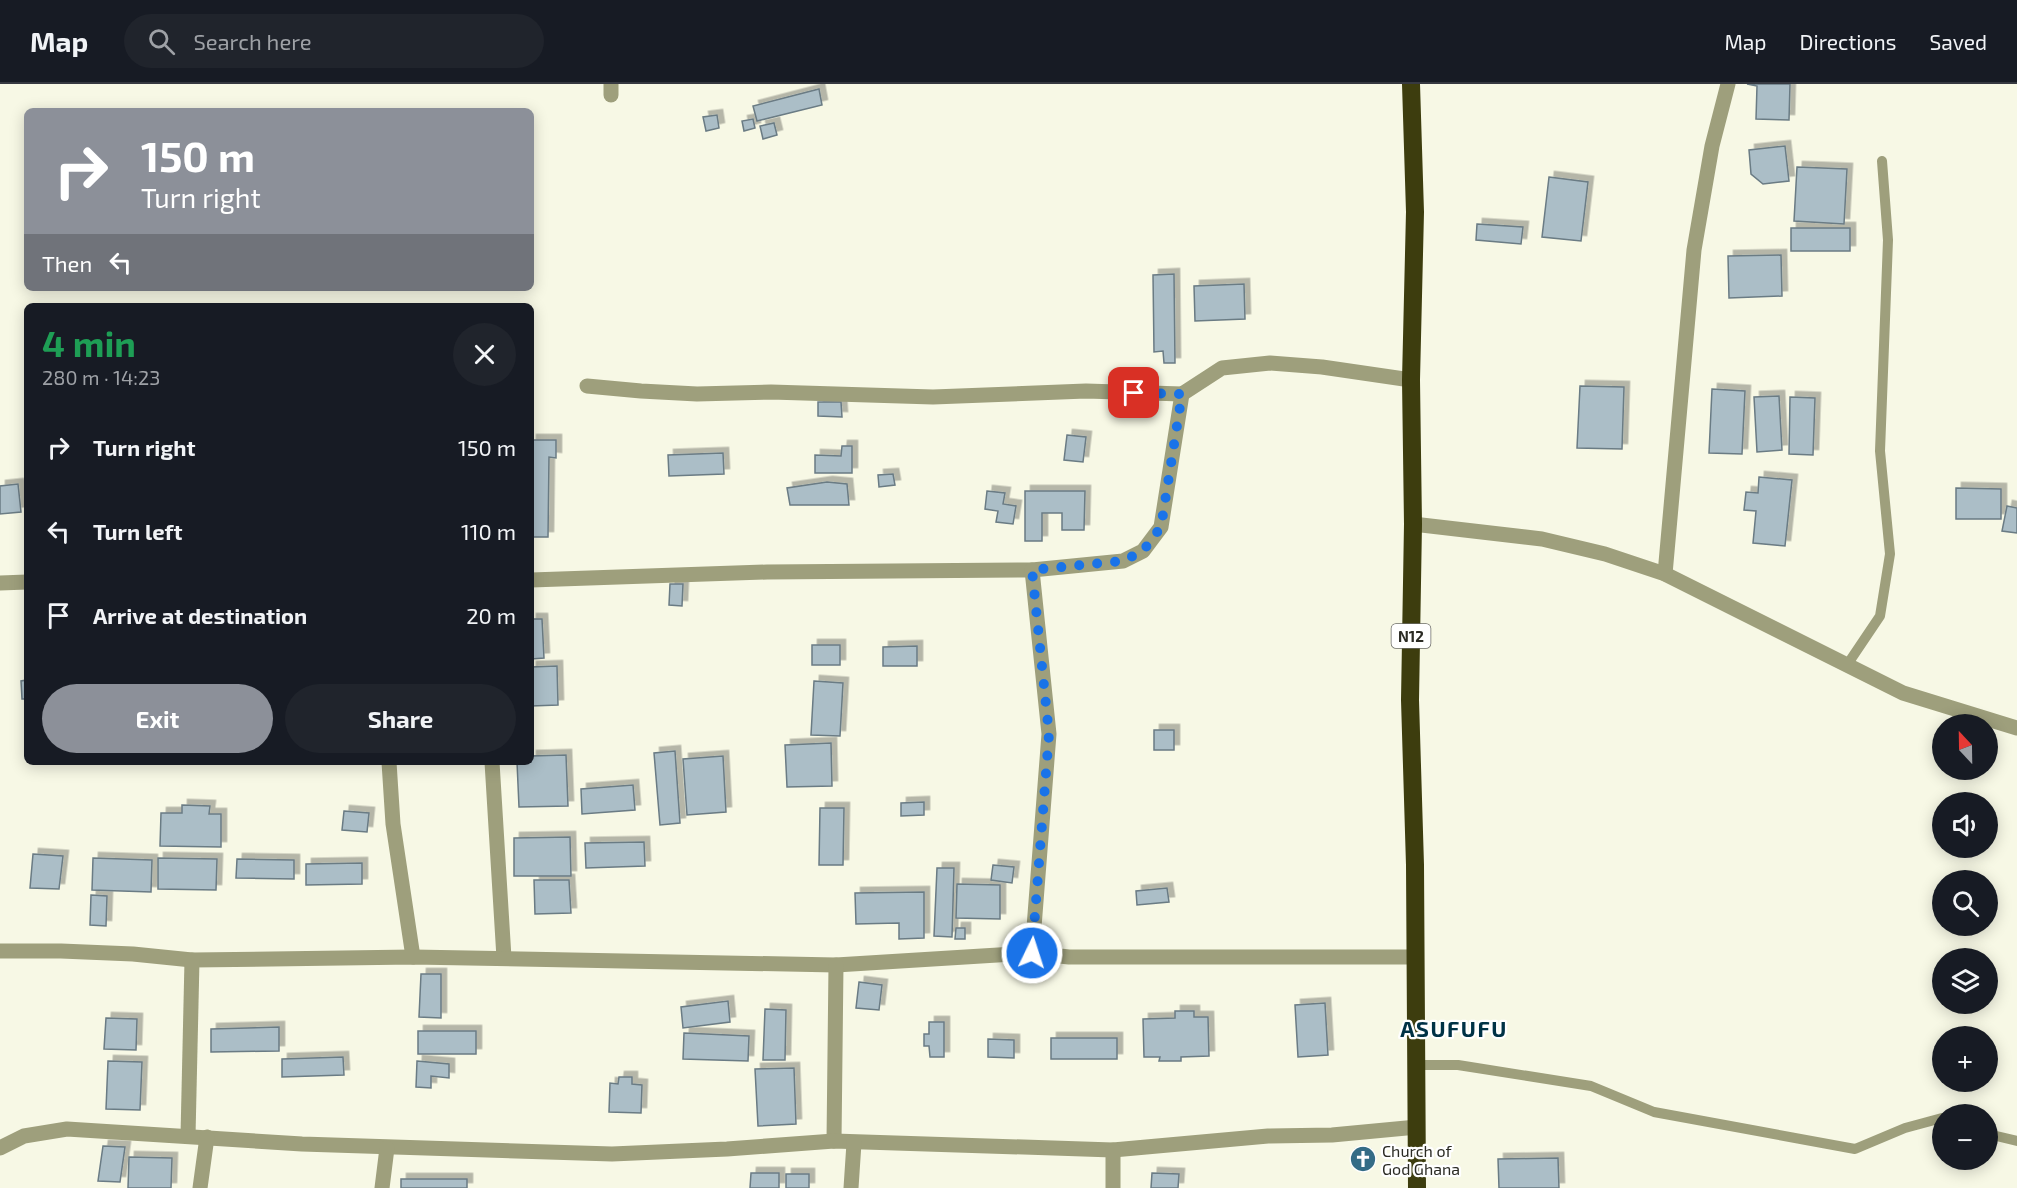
<!DOCTYPE html>
<meta charset="utf-8">
<style>
:root{--surface:#171b24;--page:#20242c;--text:#f1f3f6;--muted:#9ea1a6;--line:#363941;--accent:#8c9099}
body{margin:0;font-family:"Exo 2",sans-serif;background:var(--page);color:var(--text);height:100vh;display:flex;flex-direction:column;font-size:22px;white-space:nowrap}
*{box-sizing:border-box;margin:0}
p{font-size:20px;color:var(--muted)}
.icon{flex:none;width:33px;height:33px;fill:none;stroke:currentColor;stroke-width:2;stroke-linecap:round;stroke-linejoin:round}
.map{position:relative;flex:1;overflow:hidden}
.panel{position:absolute;left:24px;top:219px;width:510px;height:462px;display:flex;flex-direction:column;background:var(--surface);border-radius:9px;box-shadow:0 3px 15px #0003}
.panel>*{flex:none}
.top-card{position:absolute;left:24px;top:24px;width:510px;height:183px;border-radius:9px;box-shadow:0 3px 15px #0003;background:#8c9099;color:#fff;overflow:hidden}
.needle{width:39px;rotate:338deg}
.buttons{position:absolute;left:1932px;top:630px;display:grid;gap:12px}
.buttons a{display:grid;place-items:center;width:66px;height:66px;border-radius:50%;background:var(--surface);box-shadow:0 3px 15px #0003;font-size:30px}
.pin{position:absolute;display:grid;place-items:center;width:51px;height:51px;color:#fff;margin:-26px;border-radius:12px;box-shadow:0 3px 9px #0006}
.me{position:absolute;width:66px;margin:-33px;rotate:4deg;stroke-linejoin:round;filter:drop-shadow(0 0 4px #0008)}
.turn{display:flex;align-items:center;gap:21px;height:126px;padding:0 18px;font-size:27px}
.turn .icon{width:78px;height:78px;stroke-width:2.5}
.turn b{display:block;font-size:42px;line-height:51px}
.then{display:flex;align-items:center;height:57px;padding:0 18px;background:#0003;gap:12px;font-size:22px}
.round{display:grid;place-items:center;flex:none;width:63px;height:63px;border-radius:32px;background:var(--page)}
.summary{display:flex;align-items:center;justify-content:space-between;height:102px;padding:0 18px}
h1{font-size:36px;font-weight:700;line-height:45px;color:#1e9e55}
.cta{display:flex;gap:12px;margin-top:auto;padding:12px 18px}
.cta a{flex:1;height:69px;border-radius:36px;background:var(--accent);color:#fff;font-size:24px;font-weight:700;line-height:69px;text-align:center}
.cta a+a{background:var(--page);color:var(--text)}
ul{padding:0;list-style:none}
li{display:flex;align-items:center;gap:18px;height:84px;padding:0 18px}
li div{flex:1}
li b{display:block;font-size:22px}
li em{font-style:normal}
header{display:flex;align-items:center;gap:36px;box-sizing:border-box;height:84px;padding:0 30px;background:var(--surface);border-bottom:2px solid var(--line)}
header strong{font-size:28px}
nav{display:flex;gap:33px;margin-inline-start:auto;font-size:21px}
.search{width:420px;height:54px;background:var(--page);display:flex;align-items:center;gap:15px;box-sizing:border-box;padding:0 21px;border-radius:33px;color:var(--muted);font-size:22px}
.map>svg:first-child{display:block}
.building{fill:#abbec7;stroke:#6a7b84;stroke-width:1.5;filter:url(#shadow)}
.lines{fill:none;stroke-linecap:round;stroke-linejoin:round}
.lane{stroke:#9e9f7c;stroke-width:10}
.street{stroke:#9e9f7c;stroke-width:15}
.highway{stroke:#3d3d0e;stroke-width:18}
.route{stroke:#1a73e8;stroke-width:10;stroke-dasharray:0 18}
.labels{text-anchor:middle;dominant-baseline:central;stroke-width:4.5;stroke-linejoin:round;paint-order:stroke}
.shield{fill:#fff;stroke:#6b6b66;stroke-width:1.5}
.shield-label{font-size:15px;font-weight:bold;fill:#2b2b24}
.poi-label{font-size:16px;fill:#2b2b24;stroke:#fff;text-anchor:start}
.district-label{font-size:22px;font-weight:bold;letter-spacing:1.5px;fill:#003245;stroke:#fff}
</style>
<header>
<strong>Map</strong>
<div class="search"><svg class="icon" aria-label="search" viewBox="0 0 24 24"><circle cx="10" cy="10" r="6"/><path d="M15 15l6 6"/></svg>Search here</div>
<nav><a>Map</a><a>Directions</a><a>Saved</a></nav>
</header>
<div class="map">
<svg width="2017" height="1104" viewBox="0 0 2017 1104">
<defs>
<filter id="shadow"><feDropShadow dx="5.5" dy="-5.5" stdDeviation="0" flood-color="#0004"/></filter>
</defs>
<rect width="100%" height="100%" fill="#f7f8e5"/>
<g class="building">
<path d="M1747,0H1790L1789,36L1756,35L1757,2Z"/>
<path d="M819,5L822,21L757,37L753,22Z"/>
<path d="M717,31L719,44L706,47L703,33Z"/>
<path d="M753,35L755,44L744,47L742,37Z"/>
<path d="M774,39L777,51L763,55L760,42Z"/>
<path d="M1785,62L1789,97L1763,100L1751,90L1749,66Z"/>
<path d="M1797,83L1847,85L1844,140L1794,137Z"/>
<path d="M1549,93L1588,98L1581,157L1542,153Z"/>
<path d="M1477,140L1523,143L1521,160L1476,156Z"/>
<rect x="1791" y="144" width="59" height="23"/>
<path d="M1781,171L1782,212L1729,214L1728,172Z"/>
<path d="M1174,190L1175,279H1164L1163,267L1154,268L1153,191Z"/>
<path d="M1244,200L1245,235L1195,237L1194,202Z"/>
<path d="M1580,302L1624,303L1622,365L1577,364Z"/>
<path d="M1712,305L1745,307L1742,370L1709,369Z"/>
<path d="M1779,312L1782,366L1757,368L1754,313Z"/>
<path d="M1790,313L1815,314L1813,371L1789,370Z"/>
<path d="M818,318H841L842,333L818,332Z"/>
<path d="M1067,351L1086,353L1083,378L1064,376Z"/>
<path d="M531,356H556V374L549,373L548,453H531Z"/>
<path d="M842,362H852V389H815V371L841,372Z"/>
<path d="M723,369L724,390L669,392L668,371Z"/>
<path d="M893,390L895,401L879,403L878,391Z"/>
<path d="M1759,393L1792,396L1785,462L1753,459L1756,427L1744,426L1746,408L1758,409Z"/>
<path d="M827,398L847,400L849,421H790L787,404Z"/>
<path d="M18,400L21,428L0,430V402Z"/>
<path d="M1956,404L2001,405V435H1956Z"/>
<path d="M987,407L1005,409L1003,420L1016,422L1013,440L996,438L998,427L985,425Z"/>
<path d="M1025,407H1085L1084,446H1062V429H1042V457H1025Z"/>
<path d="M2007,422L2017,424V449L2002,447Z"/>
<path d="M670,500H683L682,522L669,521Z"/>
<path d="M531,535H542L544,574L531,575Z"/>
<rect x="812" y="561" width="28" height="20"/>
<path d="M917,562V582H883V563Z"/>
<path d="M557,582L558,621L531,622V583Z"/>
<path d="M27,596V615H22L21,597Z"/>
<path d="M814,597L843,599L840,652L811,651Z"/>
<rect x="1154" y="646" width="20" height="20"/>
<path d="M831,659L832,702L787,703L785,661Z"/>
<path d="M675,667L680,739L660,741L654,669Z"/>
<path d="M566,671L568,722L519,723L517,678H531V672Z"/>
<path d="M723,672L726,728L687,731L683,675Z"/>
<path d="M633,701L635,726L582,730L581,705Z"/>
<path d="M924,718V731L901,732V719Z"/>
<path d="M182,721L210,722L209,730H221V763L160,762L161,729H182Z"/>
<path d="M820,724H844L843,781H819Z"/>
<path d="M344,727L369,729L367,748L342,746Z"/>
<path d="M570,753L571,792H514V754Z"/>
<path d="M644,758L645,782L586,784L585,759Z"/>
<path d="M33,770L63,772L59,805L30,804Z"/>
<path d="M93,774L152,776L151,808L92,806Z"/>
<path d="M158,774L217,775L216,806L158,805Z"/>
<path d="M237,775L294,776V795L236,794Z"/>
<path d="M362,779V800L306,801V780Z"/>
<path d="M993,781L1014,783L1012,799L991,796Z"/>
<path d="M937,784H954L952,853L934,852Z"/>
<path d="M534,796H569L571,829L535,830Z"/>
<path d="M957,800L1000,801V835L956,834Z"/>
<path d="M1167,804L1169,818L1137,821L1136,807Z"/>
<path d="M924,808V854L899,855V839L856,840L855,809Z"/>
<path d="M91,811L107,812L106,842L90,841Z"/>
<path d="M956,844H965V855H955Z"/>
<path d="M421,890H441V934L419,933Z"/>
<path d="M859,898L882,901L879,926L856,924Z"/>
<path d="M728,917L730,938L683,944L681,923Z"/>
<path d="M1325,919L1328,971L1298,973L1295,921Z"/>
<path d="M765,925L786,926L785,976H763Z"/>
<path d="M1175,927H1194V933H1208L1209,972L1181,973V977H1159L1160,973H1144L1143,935L1175,934Z"/>
<path d="M106,934L137,935L136,966L104,965Z"/>
<path d="M929,938H944V973H930L929,962H924V950H929Z"/>
<path d="M279,943V967L211,968V945Z"/>
<rect x="418" y="947" width="58" height="23"/>
<path d="M684,949L749,952L748,977L683,975Z"/>
<rect x="1051" y="954" width="66" height="21"/>
<path d="M988,955L1014,956V974L988,973Z"/>
<path d="M343,973L344,991L282,993V975Z"/>
<path d="M108,977L142,978L140,1026L106,1025Z"/>
<path d="M417,977L449,980V994L431,992V1004L416,1003Z"/>
<path d="M794,984L796,1040L758,1042L755,985Z"/>
<path d="M619,993H632V1000L642,1001L641,1029L609,1028L610,999L618,1000Z"/>
<path d="M103,1062L125,1063L120,1098L98,1097Z"/>
<path d="M129,1073L172,1074L171,1104H128Z"/>
<path d="M1558,1074L1559,1104H1499L1498,1075Z"/>
<path d="M751,1089H779V1104H750Z"/>
<path d="M1152,1089L1179,1090L1178,1104H1151Z"/>
<rect x="786" y="1090" width="23" height="14"/>
<rect x="401" y="1095" width="66" height="9"/>
</g>
<g class="lines">
<g class="lane">
<path d="M1847,581L1880,532L1890,470L1880,367L1888,156L1882,77"/>
<path d="M1416,981H1458L1591,1002L1654,1028L1855,1065L1905,1044L1942,1034"/>
<path d="M1988,1050L2017,1057"/>
</g>
<g class="street">
<path d="M611,0V11"/>
<path d="M587,302L641,307L697,310L771,308L933,313L1086,307L1182,310L1222,284L1270,279L1322,283L1411,296"/>
<path d="M1413,440L1542,455L1605,470L1665,490L1903,609L2017,644"/>
<path d="M1665,490L1694,166L1712,62L1728,0"/>
<path d="M531,496L767,488L1032,486L1123,477L1143,467L1161,443L1182,310"/>
<path d="M0,499L27,498"/>
<path d="M389,678L393,740L413,873"/>
<path d="M492,678L504,874"/>
<path d="M0,867H61L133,870L192,876L413,873L836,881L1032,869L1069,873H1415"/>
<path d="M1032,869L1049,650L1032,486"/>
<path d="M188,1052L192,876"/>
<path d="M834,1057L836,881"/>
<path d="M0,1064L24,1052L67,1045L302,1060L612,1070L727,1065L834,1057L1113,1066L1268,1052L1332,1051L1417,1043"/>
<path d="M200,1104L207,1053"/>
<path d="M382,1104L387,1064"/>
<path d="M851,1104L854,1059"/>
<path d="M1113,1104V1066"/>
</g>
<path class="highway" d="M1411,0L1415,128L1411,296L1413,440L1410,616L1415,781L1417,1104"/>
</g>
<g class="lines">
<path class="route" d="M1032,869L1049,650L1032,486L1123,477L1143,467L1161,443L1182,310L1134,309"/>
</g>
<defs>
<g id="church-disc" transform="scale(1.35)"><circle r="9.5" fill="#346c86" stroke="#fff"/><path d="M-1.2-6h2.4v3.5h3.3v2.4h-3.3V6h-2.4V-.1h-3.3v-2.4h3.3Z" fill="#fff"/></g>
</defs>
<g fill-rule="evenodd">
<use href="#church-disc" x="1363" y="1075"/>
</g>
<g class="labels">
<rect class="shield" x="1391.5" y="540" width="39" height="24" rx="4.5"/>
<g class="shield-label">
<text x="1411" y="552">N12</text>
</g>
<g class="poi-label">
<text x="1382" y="1066">Church of<tspan x="1382" dy="18">God Ghana</tspan></text>
</g>
<g class="district-label">
<text x="1454" y="944">ASUFUFU</text>
</g>
</g>
</svg>
<div class="buttons">
<a><svg class="needle" viewBox="-14 -14 28 28"><path d="M0-13l5 13h-10z" fill="#e53935"/><path d="M0 13l5-13h-10z" fill="#9ea1a6"/></svg></a>
<a><svg class="icon" aria-label="sound" viewBox="0 0 24 24"><path d="M4 9h4l5-4v14l-5-4H4zM17 9q2 3 0 6"/></svg></a>
<a><svg class="icon" aria-label="search" viewBox="0 0 24 24"><circle cx="10" cy="10" r="6"/><path d="M15 15l6 6"/></svg></a>
<a><svg class="icon" aria-label="layers" viewBox="0 0 24 24"><path d="M12 4l9 5-9 5-9-5zM3 14l9 5 9-5"/></svg></a>
<a>+</a>
<a>−</a>
</div>
<div class="pin" style="left:1134px;top:309px;background:#d93025"><svg class="icon" aria-label="arrive" viewBox="0 0 24 24"><path d="M6 21V4h12l-3 4 3 4H6"/></svg></div>
<svg class="me" style="left:1032px;top:869px" viewBox="-20 -20 40 40"><circle r="17" fill="#1a73e8" stroke="#fff" stroke-width="3"/><path d="M0-11L8 9 0 5-8 9z" fill="#fff"/></svg>
<div class="top-card">
<div class="turn"><svg class="icon" aria-label="right" viewBox="0 0 24 24"><path d="M7 20v-9h11M14 6l5 5-5 5"/></svg><div><b>150 m</b>Turn right</div></div>
<div class="then">Then<svg class="icon" aria-label="left" viewBox="0 0 24 24"><path d="M17 20v-9H6M10 6l-5 5 5 5"/></svg></div>
</div>
<section class="panel">
<div class="summary"><div><h1>4 min</h1><p>280 m · 14:23</p></div><a class="round"><svg class="icon" aria-label="close" viewBox="0 0 24 24"><path d="M6 6l12 12M18 6L6 18"/></svg></a></div>
<ul>
<li><svg class="icon" aria-label="right" viewBox="0 0 24 24"><path d="M7 20v-9h11M14 6l5 5-5 5"/></svg><div><b>Turn right</b></div><em>150 m</em></li>
<li><svg class="icon" aria-label="left" viewBox="0 0 24 24"><path d="M17 20v-9H6M10 6l-5 5 5 5"/></svg><div><b>Turn left</b></div><em>110 m</em></li>
<li><svg class="icon" aria-label="arrive" viewBox="0 0 24 24"><path d="M6 21V4h12l-3 4 3 4H6"/></svg><div><b>Arrive at destination</b></div><em>20 m</em></li>
</ul>
<div class="cta"><a>Exit</a><a>Share</a></div>
</section>
</div>
